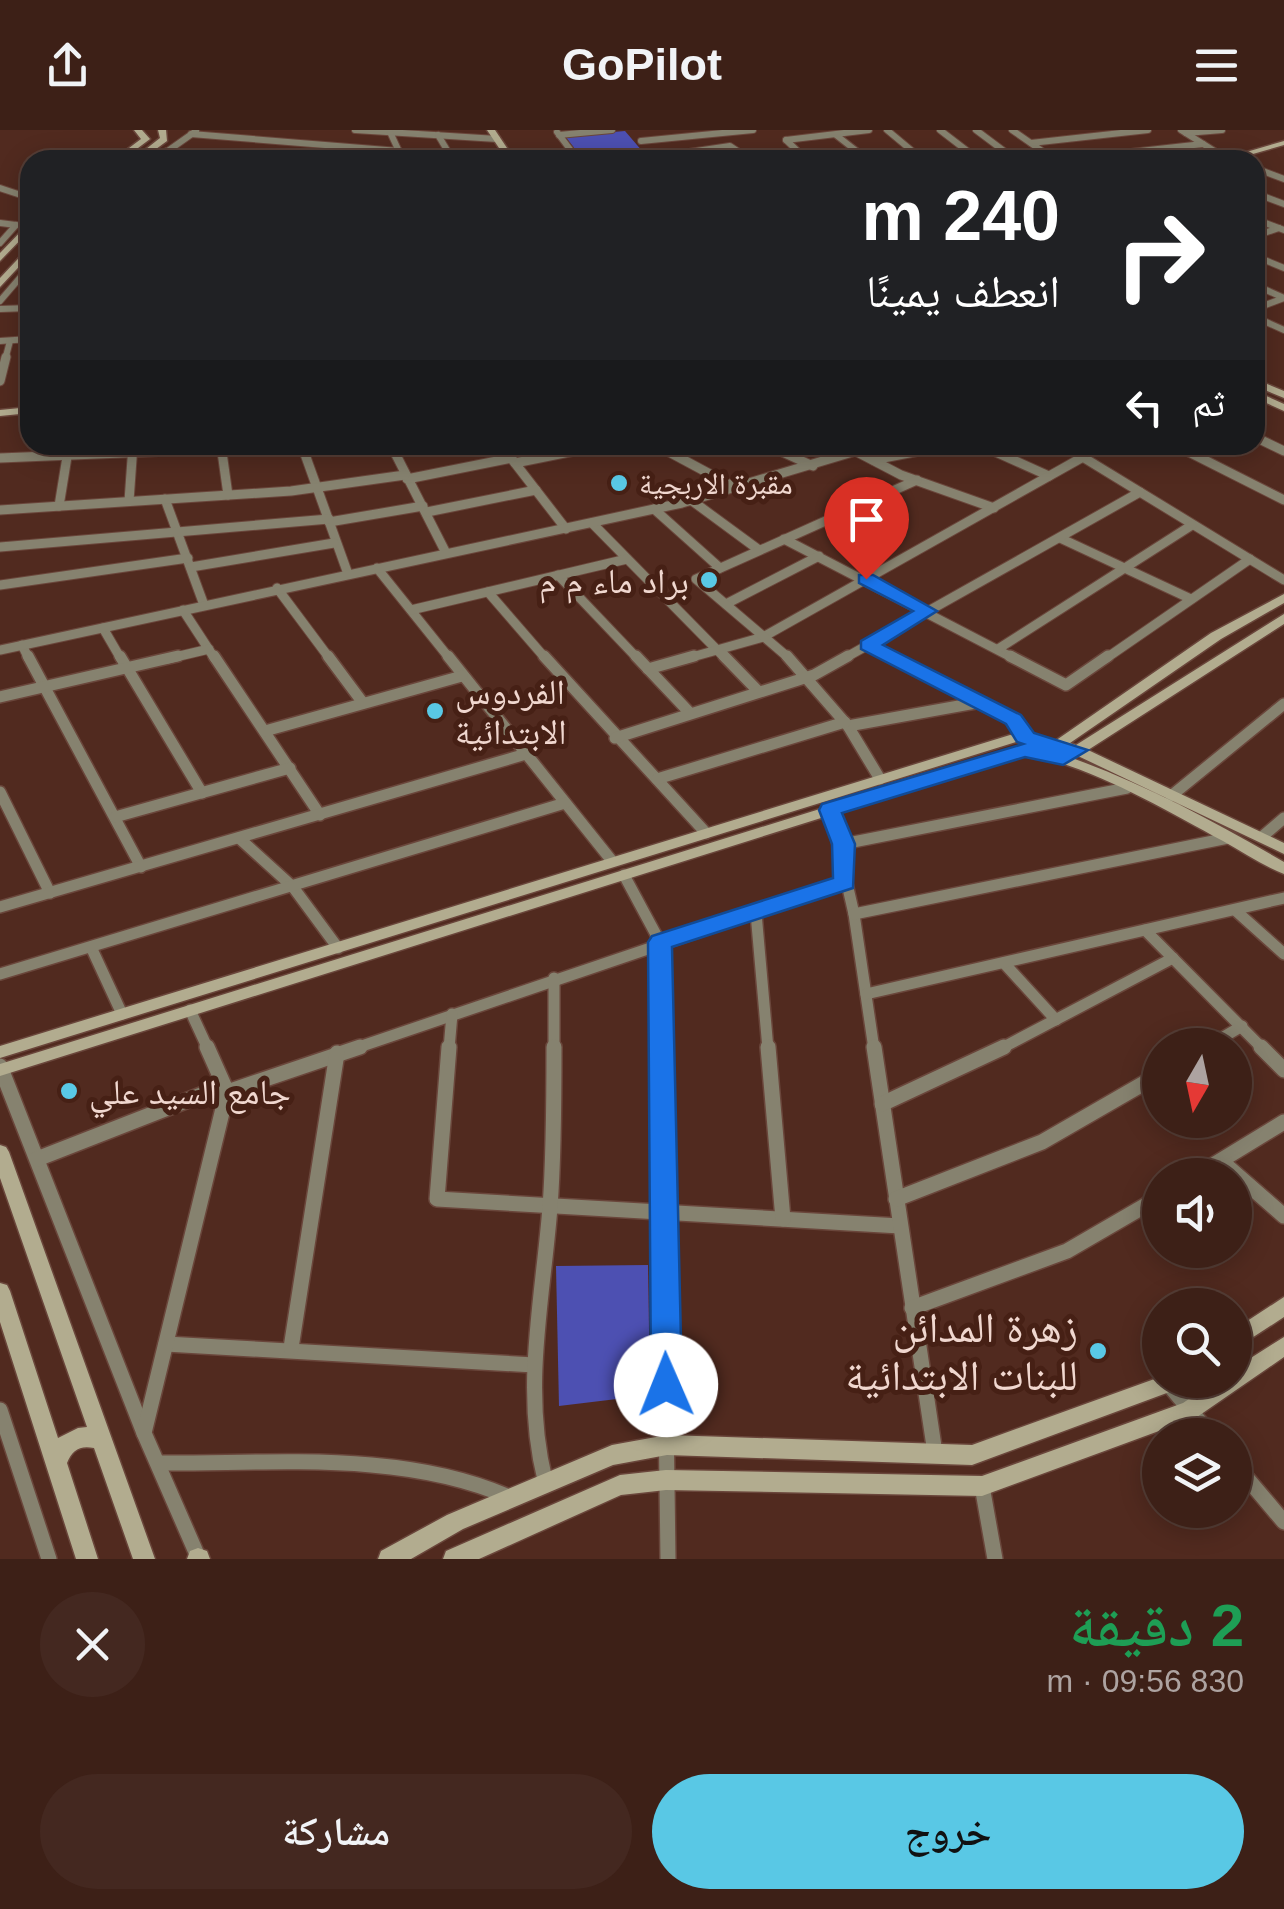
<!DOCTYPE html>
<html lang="ar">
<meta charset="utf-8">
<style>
:root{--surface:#3d2017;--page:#442820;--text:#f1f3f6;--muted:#ada3a1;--line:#563e36;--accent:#59c8e5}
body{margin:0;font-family:Arial,"Noto Naskh Arabic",sans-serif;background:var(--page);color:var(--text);direction:rtl;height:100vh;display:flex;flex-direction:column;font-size:38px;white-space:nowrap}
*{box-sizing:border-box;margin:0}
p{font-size:32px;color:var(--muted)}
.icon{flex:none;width:55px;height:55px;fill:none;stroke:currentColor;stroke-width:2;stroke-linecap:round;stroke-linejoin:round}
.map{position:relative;height:1429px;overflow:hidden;direction:ltr}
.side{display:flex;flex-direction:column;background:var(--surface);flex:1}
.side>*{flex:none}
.guide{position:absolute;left:20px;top:20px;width:1245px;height:305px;border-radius:30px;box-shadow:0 5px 25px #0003,0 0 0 2px var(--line);direction:rtl;background:#202124;color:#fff;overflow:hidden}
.needle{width:65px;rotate:189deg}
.tools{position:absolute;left:1142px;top:898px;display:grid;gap:20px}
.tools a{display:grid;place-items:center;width:110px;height:110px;border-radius:50%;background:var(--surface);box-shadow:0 5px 25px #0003,0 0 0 2px var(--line);font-size:50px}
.pin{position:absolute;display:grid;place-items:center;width:85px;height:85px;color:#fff;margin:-102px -42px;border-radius:50% 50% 50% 0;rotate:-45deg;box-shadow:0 0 10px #0007}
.pin .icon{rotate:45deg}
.me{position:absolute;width:110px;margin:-55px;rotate:359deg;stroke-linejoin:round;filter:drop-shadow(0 0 8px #0008)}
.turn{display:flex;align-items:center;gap:35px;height:210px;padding:0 40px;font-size:45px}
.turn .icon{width:130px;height:130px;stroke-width:2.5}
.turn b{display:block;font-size:70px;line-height:85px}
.then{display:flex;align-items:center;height:95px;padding:0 40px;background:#0003;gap:20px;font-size:38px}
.round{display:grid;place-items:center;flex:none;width:105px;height:105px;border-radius:52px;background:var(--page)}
.head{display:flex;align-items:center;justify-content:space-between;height:170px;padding:0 40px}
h1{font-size:60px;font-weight:600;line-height:75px;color:#1e9e55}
.primary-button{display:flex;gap:20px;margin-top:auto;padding:20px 40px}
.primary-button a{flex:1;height:115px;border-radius:60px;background:var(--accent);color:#111;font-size:40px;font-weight:600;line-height:115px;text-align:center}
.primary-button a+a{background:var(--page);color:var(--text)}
header{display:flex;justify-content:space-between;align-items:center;height:130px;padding:0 40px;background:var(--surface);font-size:45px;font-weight:600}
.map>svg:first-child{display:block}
.green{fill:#4d50b2}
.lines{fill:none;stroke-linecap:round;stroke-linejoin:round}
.street-far3-casing{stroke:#6a463b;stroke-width:8}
.street-far2-casing{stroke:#6a463b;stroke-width:11}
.street-far1-casing{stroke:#6a463b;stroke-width:14}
.street-casing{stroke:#6a463b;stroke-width:18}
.secondary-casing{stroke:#6a463b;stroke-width:3}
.street-far3{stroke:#86826f;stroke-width:6}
.street-far2{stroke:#86826f;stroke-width:9}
.street-far1{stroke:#86826f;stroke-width:11}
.street{stroke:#86826f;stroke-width:15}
.secondary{fill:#b2ac8f;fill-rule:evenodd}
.route{fill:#1a73e8;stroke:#114b97;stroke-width:2.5}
.poi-dot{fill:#59c8e5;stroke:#462015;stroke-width:4}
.labels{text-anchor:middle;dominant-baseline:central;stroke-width:10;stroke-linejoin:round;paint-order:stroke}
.far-poi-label{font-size:30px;fill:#f0d7cf;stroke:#462015;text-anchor:start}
.poi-label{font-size:35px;fill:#f0d7cf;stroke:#462015;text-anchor:start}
.near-poi-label{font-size:42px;fill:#f0d7cf;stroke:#462015;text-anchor:end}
</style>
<header><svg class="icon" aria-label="menu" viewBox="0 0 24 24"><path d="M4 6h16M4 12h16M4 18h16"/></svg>GoPilot<svg class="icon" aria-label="share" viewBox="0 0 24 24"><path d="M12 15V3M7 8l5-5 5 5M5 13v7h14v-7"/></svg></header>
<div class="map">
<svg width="1284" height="1429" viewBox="0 0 1284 1429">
<rect width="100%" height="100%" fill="#512a1f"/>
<g class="green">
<path d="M625,1L643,22L582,28L565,6Z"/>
<path d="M648,1135L650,1265L559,1276L556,1136Z"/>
</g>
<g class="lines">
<g class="street-far3-casing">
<g id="street-far3">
<path d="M355,0L497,9"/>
<path d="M887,0L923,30"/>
<path d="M940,0L979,30"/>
<path d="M976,0L1016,30"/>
<path d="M1012,0L1055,30"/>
<path d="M1181,0L1227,29"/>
<path d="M390,2L403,30"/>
<path d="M557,2L578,30"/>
<path d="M1186,3L1222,0"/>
<path d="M191,4L399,21"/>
<path d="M438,5L453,30"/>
<path d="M559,5L612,0"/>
<path d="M836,5L868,30"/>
<path d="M786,10L869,0"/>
<path d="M786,10L807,30"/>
<path d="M641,11L753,0"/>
<path d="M1031,13L1148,0"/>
<path d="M167,21L280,30"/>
<path d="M155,30L196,1"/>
<path d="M635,30L730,16L751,30"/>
<path d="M1059,30L1203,14"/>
<path d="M1255,38L1284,49"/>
<path d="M0,58L30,68"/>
<path d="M1255,63L1284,74"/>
<path d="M1255,89L1284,100"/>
<path d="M0,93L16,95"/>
<path d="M1255,106L1279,98"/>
<path d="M0,113L16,95"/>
<path d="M1255,126L1284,138"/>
<path d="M1255,155L1284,168"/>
<path d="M0,171L30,136"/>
<path d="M0,179L30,178"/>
<path d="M1255,179L1284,168"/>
<path d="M1255,187L1284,200"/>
<path d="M0,211L30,209"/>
<path d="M5,230L10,211"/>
</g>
</g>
<g class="street-far2-casing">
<g id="street-far2">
<path d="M0,251L6,227"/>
<path d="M1255,307L1284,321"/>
<path d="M221,315L228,365"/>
<path d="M391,315L446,423"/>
<path d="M501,315L566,399"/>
<path d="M656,315L736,358"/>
<path d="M767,315L813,336"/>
<path d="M980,315L1049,346"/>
<path d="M1063,315L1284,450"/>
<path d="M1175,315L1284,370"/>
<path d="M302,316L348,444"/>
<path d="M857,322L901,345L994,378"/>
<path d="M0,328L314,315"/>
<path d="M873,330L950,315"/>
<path d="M515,333L604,315"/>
<path d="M407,349L512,328"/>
<path d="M165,369L204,475"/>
<path d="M691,370L759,420"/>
<path d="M129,371L133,315"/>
<path d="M59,376L67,327"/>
<path d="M654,379L720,438"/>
<path d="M0,380L291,361L405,345"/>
<path d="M427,382L536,360"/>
<path d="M329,392L423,376"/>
<path d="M592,393L726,529"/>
<path d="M1060,408L1191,469"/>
<path d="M784,409L1015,529"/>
<path d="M0,417L329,389"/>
<path d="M191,437L334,413"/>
<path d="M377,438L450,529"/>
<path d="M558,445L638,529"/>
<path d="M0,455L188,428"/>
<path d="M277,458L330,529"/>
<path d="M488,462L546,529"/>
<path d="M726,474L819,426"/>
<path d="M183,480L215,529"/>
<path d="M411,480L627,429"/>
<path d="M103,498L121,529"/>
<path d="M22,515L29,529"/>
<path d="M868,515L895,529"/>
<path d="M998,519L1192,395"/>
<path d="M0,520L682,373L876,315"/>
<path d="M167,529L209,519"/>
<path d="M685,529L763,507L1083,327"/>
<path d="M790,529L696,449L917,350"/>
<path d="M843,529L1140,362"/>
<path d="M1105,529L1250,429"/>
</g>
</g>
<g class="street-far1-casing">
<g id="street-far1">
<path d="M28,526L141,737"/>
<path d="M120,526L202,663"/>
<path d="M214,526L320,685"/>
<path d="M328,526L363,573"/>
<path d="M448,526L612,731"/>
<path d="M544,526L706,703"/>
<path d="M636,526L688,581"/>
<path d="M724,526L757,560"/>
<path d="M787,526L848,596L880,649"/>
<path d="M890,526L1014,589L1024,608"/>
<path d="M1010,526L1066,555L1108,526"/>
<path d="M648,539L694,526"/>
<path d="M0,567L178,526"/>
<path d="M848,596L981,572"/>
<path d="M265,601L462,546"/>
<path d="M615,608L814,545L848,526"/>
<path d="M657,649L845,592"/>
<path d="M0,662L50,763"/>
<path d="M1171,666L1284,574"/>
<path d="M830,680L854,784L874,919"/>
<path d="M115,687L290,638"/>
<path d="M1263,706L1284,688"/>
<path d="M239,708L293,757L338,818"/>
<path d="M843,714L1127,658"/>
<path d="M624,745L660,812L661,919"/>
<path d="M0,777L526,624"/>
<path d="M1235,780L1284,824"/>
<path d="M756,783L768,919"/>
<path d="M854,784L1228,708"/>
<path d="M1145,800L1263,919"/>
<path d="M91,817L122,884"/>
<path d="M1004,833L1056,890"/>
<path d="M0,844L565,673"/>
<path d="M866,864L1284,768"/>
<path d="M190,880L208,919"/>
<path d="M1210,915L1242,896"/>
<path d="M353,919L845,752"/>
<path d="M449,919L452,884"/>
<path d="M554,919V848"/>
<path d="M1000,919L1173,828"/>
</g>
</g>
<g class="street-casing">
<g id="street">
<path d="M449,917L437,1069L900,1096"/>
<path d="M661,917L668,1429"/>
<path d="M768,917L783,1089"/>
<path d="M874,917L935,1323"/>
<path d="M1261,917L1284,940"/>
<path d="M0,936L144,1303"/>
<path d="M227,962L360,917"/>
<path d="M882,974L1004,917"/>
<path d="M37,1029L224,956"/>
<path d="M1221,1031L1284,1086"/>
<path d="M1197,1045L1284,992"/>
<path d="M896,1069L1042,1012L1160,944"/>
<path d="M912,1178L1067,1121L1160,1067"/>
<path d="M166,1214L534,1235"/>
<path d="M291,1218L337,923"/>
<path d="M1169,1255L1211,1305"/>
<path d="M0,1280L49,1429"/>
<path d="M158,1333C272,1334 402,1320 509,1367"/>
<path d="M1235,1334L1284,1392"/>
<path d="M545,1350C522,1258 543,1169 550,1077C554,1024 554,970 554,917"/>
<path d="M982,1356L995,1429"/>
<path d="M199,1429L144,1303L227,962L207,917"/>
</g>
</g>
<g class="secondary-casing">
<g id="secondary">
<path d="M134,0H142L150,9L122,30H113L141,9Z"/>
<path d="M158,0H166L167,11L141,30H132L160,8Z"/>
<path d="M487,0H495L515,30H507Z"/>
<path d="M1284,11V15L1232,30H1219Z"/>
<path d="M30,92V100L0,131V123Z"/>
<path d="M30,116V125L0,157V148Z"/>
<path d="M1255,249L1284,261V268L1255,256Z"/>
<path d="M1255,261L1284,274V281L1255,268Z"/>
<path d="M30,277V283L0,286V280Z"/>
<path d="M1284,464V473L1221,509L1070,613L1076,615L1284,484V494L1088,620L1284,713V724L1078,626L1072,628C1145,654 1217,693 1284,732V744C1263,736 1243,722 1223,711C1163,679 1092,636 1025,624L0,946V934L1019,617L1045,619L1065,626L1066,621L1016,612L0,928V916L1010,605L1055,611L1211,503Z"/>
<path d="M0,1015L6,1017L9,1022L155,1429H133L94,1318C80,1315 72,1320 67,1333L98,1429H76L0,1192V1153L7,1155L10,1161L58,1308L78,1298L87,1297L0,1048Z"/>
<path d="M1284,1167V1187L1235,1219V1199Z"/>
<path d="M1284,1207V1227L1197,1287L982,1366L666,1360L621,1365L479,1429H443L446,1421L620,1345L666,1340L982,1346L1183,1273L1217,1250H1235V1238Z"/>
<path d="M1160,1247V1250H1186L1183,1257L972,1335L667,1325L613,1335L463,1399L411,1429H378L381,1421L447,1385L612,1315L667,1305L972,1315Z"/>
<path d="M198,1418L207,1421L210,1429H187L190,1421Z"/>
</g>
</g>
<use href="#street-far3" class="street-far3"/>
<use href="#street-far2" class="street-far2"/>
<use href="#street-far1" class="street-far1"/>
<use href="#street" class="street"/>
<use href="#secondary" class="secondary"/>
</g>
<path class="route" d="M859,445H873L937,481L883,515L1021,585L1034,603L1088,620L1063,635L1025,627L842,683L855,714L853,758L672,817L682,1255L678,1265L666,1269L655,1265L651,1255L648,812L652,806L833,748L832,714L819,680L822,674L1023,614L1017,612L1006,594L861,519V511L913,481L859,453Z"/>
<g class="poi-dot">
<circle cx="619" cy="353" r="10"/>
<circle cx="709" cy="450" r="10"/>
<circle cx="435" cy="581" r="10"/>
<circle cx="69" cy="961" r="10"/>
<circle cx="1098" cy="1221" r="10"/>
</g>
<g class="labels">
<g class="far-poi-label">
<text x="639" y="353">مقبرة الاربجية</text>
</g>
<g class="poi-label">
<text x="689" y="450" text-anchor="end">براد ماء م م</text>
<text x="455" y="561">الفردوس<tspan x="455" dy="40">الابتدائية</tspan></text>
<text x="89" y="961">جامع السيد علي</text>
</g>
<g class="near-poi-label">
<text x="1078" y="1197">زهرة المدائن<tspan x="1078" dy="48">للبنات الابتدائية</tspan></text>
</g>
</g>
</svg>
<div class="tools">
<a><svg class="needle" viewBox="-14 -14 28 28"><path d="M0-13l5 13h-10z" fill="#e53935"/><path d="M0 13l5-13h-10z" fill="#ada3a1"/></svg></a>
<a><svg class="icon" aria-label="sound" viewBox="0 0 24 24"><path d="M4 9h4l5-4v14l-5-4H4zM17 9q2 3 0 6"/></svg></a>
<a><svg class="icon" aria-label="search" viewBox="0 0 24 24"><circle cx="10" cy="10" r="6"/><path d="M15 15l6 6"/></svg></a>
<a><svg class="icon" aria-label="layers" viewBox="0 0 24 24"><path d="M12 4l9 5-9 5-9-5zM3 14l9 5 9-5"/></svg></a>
</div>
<div class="pin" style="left:866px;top:449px;background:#d93025"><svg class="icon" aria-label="arrive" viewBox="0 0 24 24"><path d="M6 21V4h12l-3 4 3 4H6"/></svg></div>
<svg class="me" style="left:666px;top:1255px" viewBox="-20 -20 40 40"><circle r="19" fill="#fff"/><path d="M0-13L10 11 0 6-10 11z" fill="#1a73e8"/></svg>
<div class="guide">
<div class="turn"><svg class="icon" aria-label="right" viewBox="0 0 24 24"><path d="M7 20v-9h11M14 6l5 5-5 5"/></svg><div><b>240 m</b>انعطف يمينًا</div></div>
<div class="then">ثم<svg class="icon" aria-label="left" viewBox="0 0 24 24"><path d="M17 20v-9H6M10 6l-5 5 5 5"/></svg></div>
</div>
</div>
<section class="side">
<div class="head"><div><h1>2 دقيقة</h1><p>830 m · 09:56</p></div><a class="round"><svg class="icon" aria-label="close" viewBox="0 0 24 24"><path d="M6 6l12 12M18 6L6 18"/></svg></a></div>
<div class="primary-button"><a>خروج</a><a>مشاركة</a></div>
</section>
